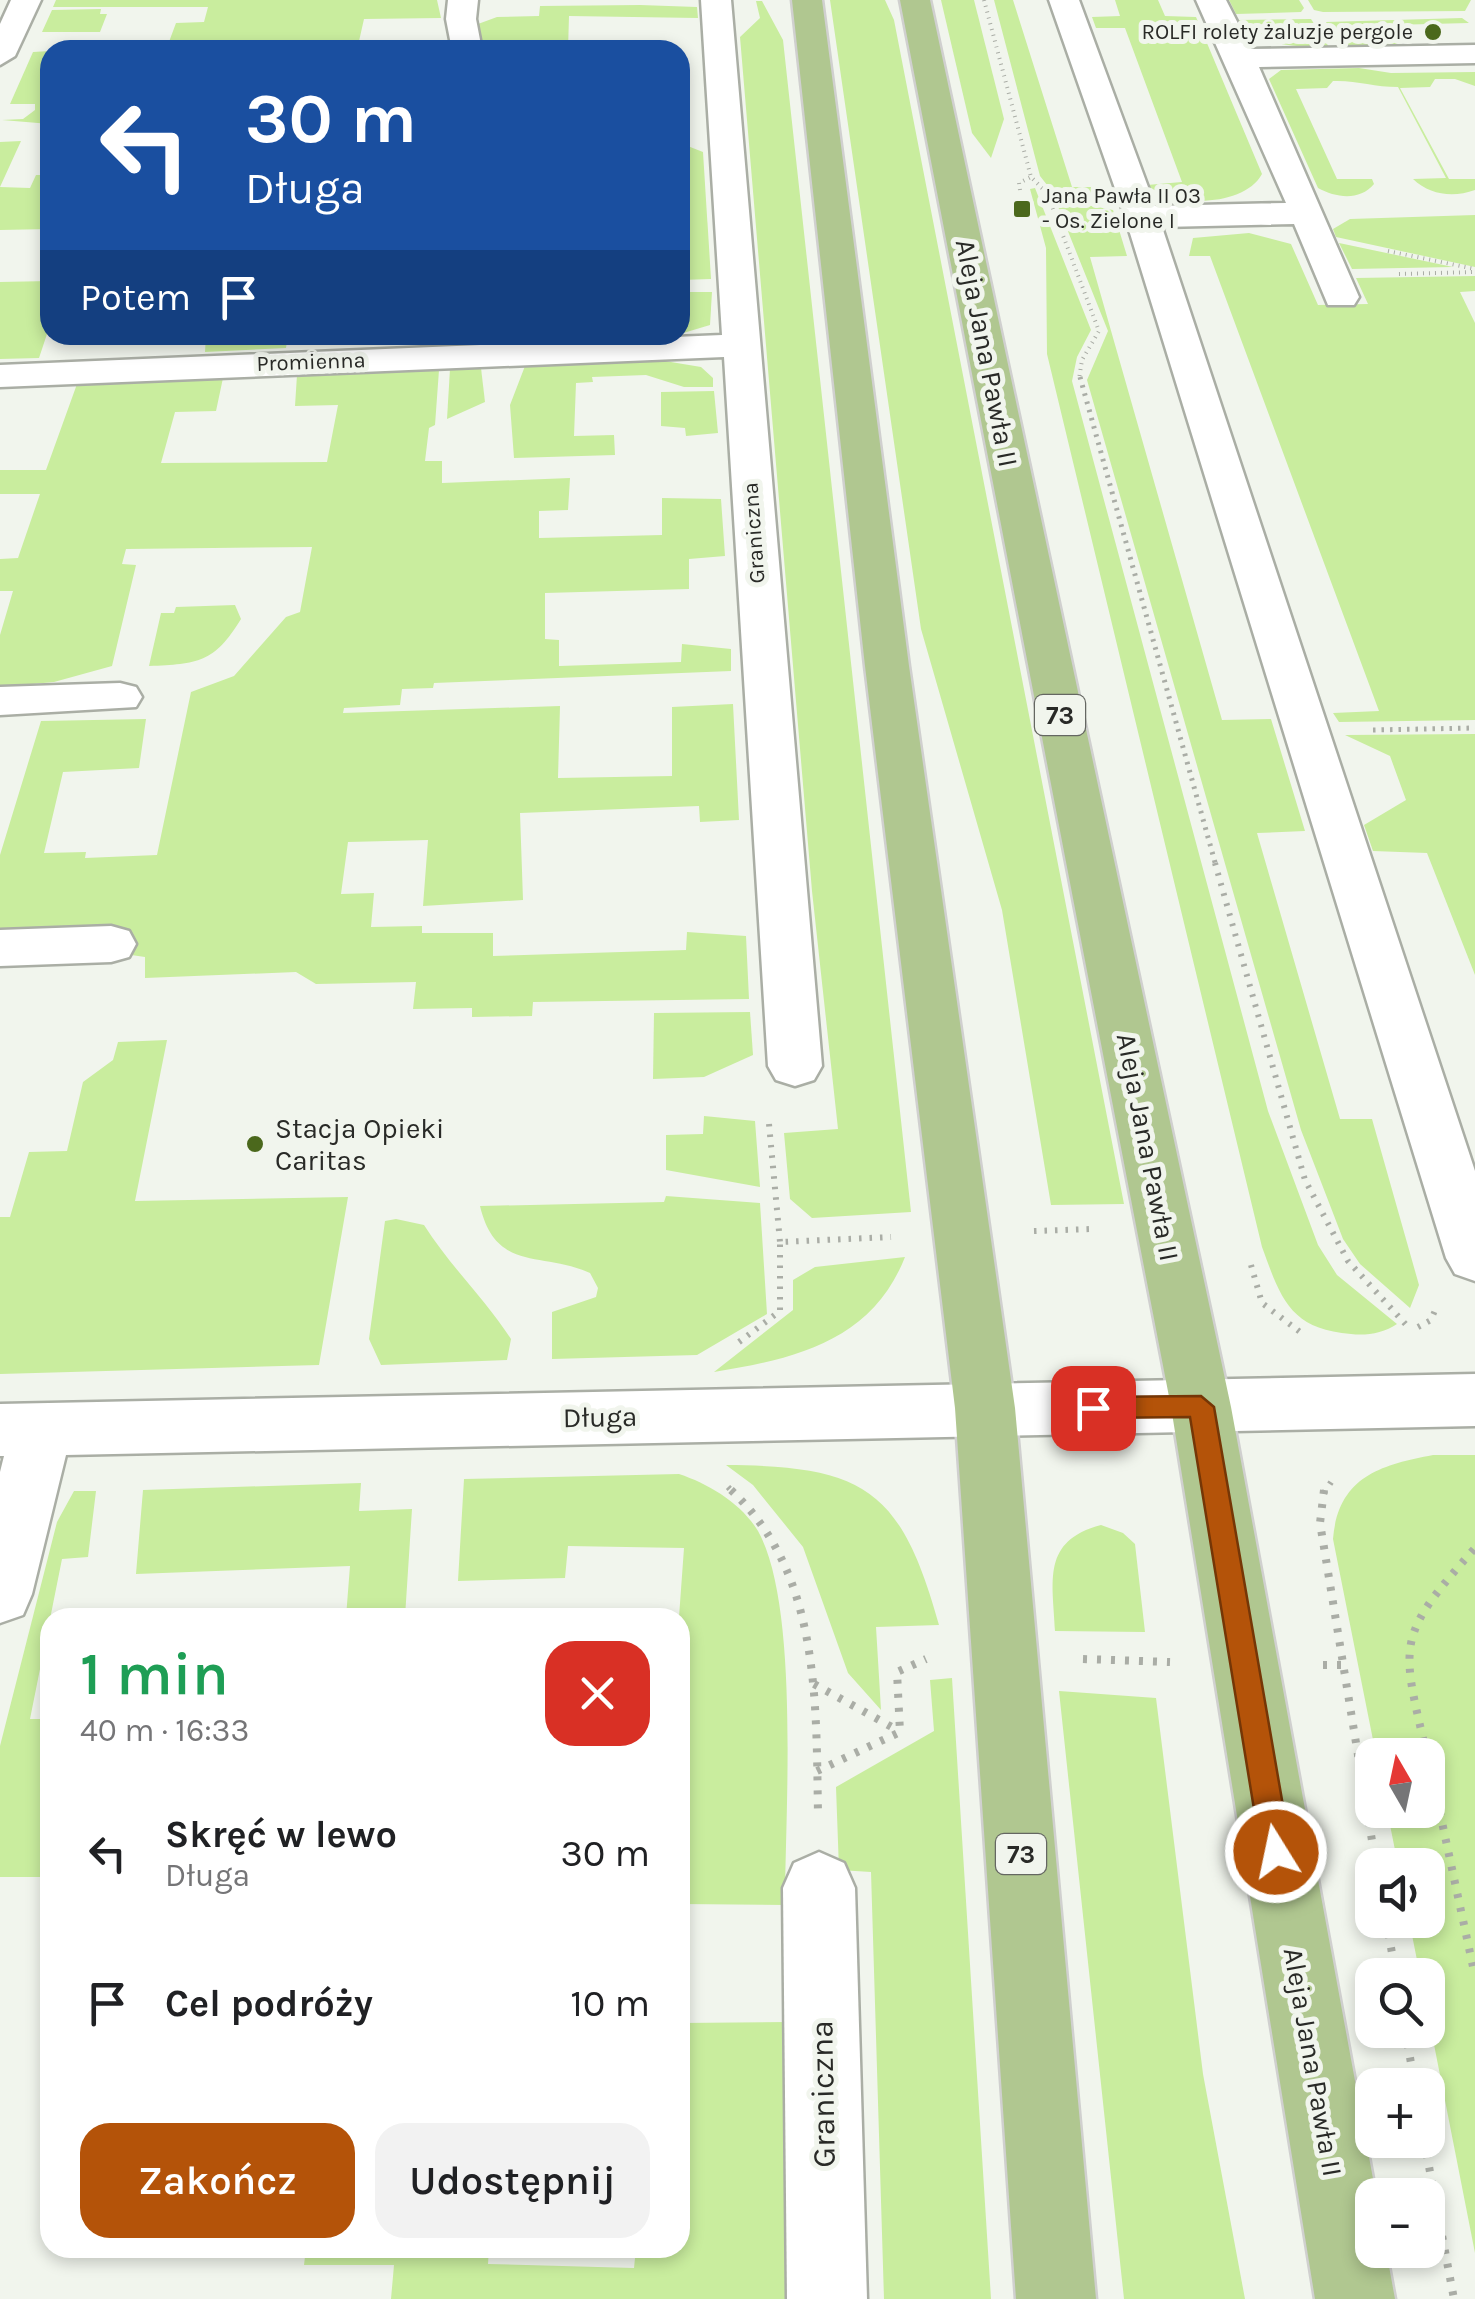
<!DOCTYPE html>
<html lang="pl">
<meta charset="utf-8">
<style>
:root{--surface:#fff;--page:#f2f2f2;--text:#202124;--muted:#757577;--accent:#b45309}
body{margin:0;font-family:Karla,sans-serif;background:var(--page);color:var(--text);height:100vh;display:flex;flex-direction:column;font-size:38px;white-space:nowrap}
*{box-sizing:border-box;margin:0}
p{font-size:32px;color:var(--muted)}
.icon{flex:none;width:55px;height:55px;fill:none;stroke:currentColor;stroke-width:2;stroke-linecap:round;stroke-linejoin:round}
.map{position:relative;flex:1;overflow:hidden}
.side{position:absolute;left:40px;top:1608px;width:650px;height:650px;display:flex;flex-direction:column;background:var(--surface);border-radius:30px;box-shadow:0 5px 15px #0003}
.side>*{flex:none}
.top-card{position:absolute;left:40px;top:40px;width:650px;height:305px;border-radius:30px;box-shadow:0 5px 15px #0003;background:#1a4fa0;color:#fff;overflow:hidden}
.needle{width:65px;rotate:351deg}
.buttons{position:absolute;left:1355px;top:1738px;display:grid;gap:20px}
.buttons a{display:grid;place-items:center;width:90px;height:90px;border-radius:20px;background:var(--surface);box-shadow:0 5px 15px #0003;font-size:50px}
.pin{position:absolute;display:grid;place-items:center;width:85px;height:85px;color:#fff;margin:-42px;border-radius:20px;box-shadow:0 5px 15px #0006}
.me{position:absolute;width:110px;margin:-55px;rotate:350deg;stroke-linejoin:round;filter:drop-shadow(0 0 8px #0008)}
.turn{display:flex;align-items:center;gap:35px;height:210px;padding:0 40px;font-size:45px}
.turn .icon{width:130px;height:130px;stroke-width:2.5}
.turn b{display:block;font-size:70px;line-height:85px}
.then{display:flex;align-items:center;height:95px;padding:0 40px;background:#0003;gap:20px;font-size:38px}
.round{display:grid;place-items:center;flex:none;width:105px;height:105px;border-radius:30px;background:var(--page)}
.overview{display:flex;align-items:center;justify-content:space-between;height:170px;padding:0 40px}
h1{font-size:60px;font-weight:600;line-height:75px;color:#1e9e55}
.primary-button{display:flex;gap:20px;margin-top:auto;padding:20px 40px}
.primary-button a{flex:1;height:115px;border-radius:30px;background:var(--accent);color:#fff;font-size:40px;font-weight:600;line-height:115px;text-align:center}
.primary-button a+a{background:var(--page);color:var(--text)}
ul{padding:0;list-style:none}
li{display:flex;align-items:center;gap:30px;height:150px;padding:0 40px}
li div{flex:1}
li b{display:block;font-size:38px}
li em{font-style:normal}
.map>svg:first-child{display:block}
.green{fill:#c9ed9e}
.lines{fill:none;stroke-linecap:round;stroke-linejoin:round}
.minor-casing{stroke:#aaaea5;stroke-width:5}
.major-casing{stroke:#d0d0cf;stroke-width:5}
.path-far3{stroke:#aaada6;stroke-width:4;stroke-dasharray:1 5;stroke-linecap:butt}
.path-far2{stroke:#aaada6;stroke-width:5;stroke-dasharray:2.5 6;stroke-linecap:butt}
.path-far1{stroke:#aaada6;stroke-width:6;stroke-dasharray:2.5 8;stroke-linecap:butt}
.path{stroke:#aaada6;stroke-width:8;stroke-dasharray:4 10;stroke-linecap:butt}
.minor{fill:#fff;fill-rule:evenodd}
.major{fill:#b0c790;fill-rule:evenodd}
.route{fill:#b45309;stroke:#753606;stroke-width:2.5}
.poi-dot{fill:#4b681c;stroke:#f1f5ed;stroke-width:4}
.labels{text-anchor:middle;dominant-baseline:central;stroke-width:10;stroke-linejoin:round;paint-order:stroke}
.far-poi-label{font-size:22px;fill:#292a27;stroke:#f1f5ed;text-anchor:end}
.far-street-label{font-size:22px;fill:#292a27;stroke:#f1f5ed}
.shield{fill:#f1f5ed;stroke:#656762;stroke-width:2.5}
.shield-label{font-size:25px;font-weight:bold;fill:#292a27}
.street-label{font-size:28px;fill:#292a27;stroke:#f1f5ed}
.poi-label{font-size:28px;fill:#292a27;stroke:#f1f5ed;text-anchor:start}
.near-street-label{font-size:32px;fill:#292a27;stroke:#f1f5ed}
</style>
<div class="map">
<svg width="1475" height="2299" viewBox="0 0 1475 2299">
<rect width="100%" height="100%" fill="#f1f5ed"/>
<g class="green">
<path d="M56,0H437L441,18L364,19L357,50H166L176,23L204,22L208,7H53Z"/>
<path d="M830,0H885L894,20L1124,1204L1051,1205L1002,910L921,629Z"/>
<path d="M941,0H974L1004,119L991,158L972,133Z"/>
<path d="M994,0H1013L1072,187H1107L1111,202L1051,190L1040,176Z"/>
<path d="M1115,0H1158L1165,16L1196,17L1262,174C1244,207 1174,208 1147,185L1182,182L1125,28H1096L1092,17L1120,16Z"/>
<path d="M1229,0H1299L1304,8L1301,12L1236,14Z"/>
<path d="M1308,0H1471L1465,11L1323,12L1314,10Z"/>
<path d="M756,1H762L783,40L911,1212L812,1218L790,1199L784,1133L838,1129L812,891L740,37L760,18Z"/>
<path d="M640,5L697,7L698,18L569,16L568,50H480L478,24L497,17L539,16L540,6Z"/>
<path d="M101,9L100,14H107L100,32H42L52,10Z"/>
<path d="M1462,18L1469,23L1391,25L1401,45L1340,46L1326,22Z"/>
<path d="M1311,19L1329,47C1298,47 1258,47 1238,20Z"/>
<path d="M50,51V124L2,120L23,119L35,110V104H10L33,52Z"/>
<path d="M1359,68L1391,73L1475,72V86L1455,79H1435L1430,87L1400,88L1449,179H1475V190C1453,198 1430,195 1413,179L1446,178L1398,87C1374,87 1356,80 1333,81L1327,88L1296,89L1337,179H1372L1374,184C1360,201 1336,198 1318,188L1269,79L1281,70Z"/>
<path d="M21,141L0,187L30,188L36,175H50V229L0,230V142Z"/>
<path d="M680,143L703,152L711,279L680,280Z"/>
<path d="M1035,188L1091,330L1077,357L1072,381L1268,1111L1318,1245L1337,1275L1397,1324C1384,1333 1366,1336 1351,1334C1290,1329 1281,1299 1262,1247L1047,354L1046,248L1030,189Z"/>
<path d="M1055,199L1113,210L1127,256L1090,257L1222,720L1271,719L1305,831L1257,833L1340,1119H1372L1419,1285L1410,1308L1360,1264L1343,1239L1301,1130L1087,380L1108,331Z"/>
<path d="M1475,215V267L1336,237L1333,229L1350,219Z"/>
<path d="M1249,233L1291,244L1318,305L1368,304L1356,278L1475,276V291L1460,292L1475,323V720L1339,722L1333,713L1379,711L1210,256H1189L1193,238Z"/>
<path d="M1339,243L1453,267L1352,269Z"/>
<path d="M50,281V325L39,358L0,359V282Z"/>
<path d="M680,292H712L710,325L680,334Z"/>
<path d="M181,335H288L286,348L205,352L206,335Z"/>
<path d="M398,335H537L538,339L398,345Z"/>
<path d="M665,361L701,367L713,378V387H684L646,375L592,377L593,382L576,383L574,436L614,435L615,455L514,458L510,405L525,366Z"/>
<path d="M481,368L485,402L447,419L450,369Z"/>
<path d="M439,370L435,425L429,428L425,461H442V483L570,478L568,510L539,511V538L662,535V498L721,499L725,556L689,559V589L545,593V639L559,640V666L681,662L682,644L731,649V671L434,683L433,688L402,689L400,705L344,708L343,713L560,706L558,778L672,776V707L733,704L739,820L700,822L699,806L520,813L523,900L423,906L428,840L348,842L341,894L374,893L371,927L422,926V933H493V956L686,950L687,932L746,936L749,999L533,1002L532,1016L472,1017V1008L413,1009L416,982L316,984L296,972L145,978V957L0,936V855L41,721L146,719L139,768L63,772L44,853L86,852L85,858L157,855L191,692L234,676L286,617L300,612L312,547L126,549L122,564L136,565L112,666L54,682L0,687V635L13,591H0V559L18,558L40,494H0V470H46L77,384L223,378L216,411L175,412L161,463L327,462L338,405L295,406L297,375Z"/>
<path d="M714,391L718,433L686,436L685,428L661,426V392Z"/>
<path d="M235,605L241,619C214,663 198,664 149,666L161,613H174L176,607Z"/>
<path d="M1475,734V975L1427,853L1373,851L1364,825L1406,800L1390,756L1345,735Z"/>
<path d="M750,1012L753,1055L704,1077L653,1079L654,1013Z"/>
<path d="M167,1040L135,1201L348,1197L319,1365L0,1374V1217H10L29,1152L67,1151L83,1082L113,1060L118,1042Z"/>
<path d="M704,1116L755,1121L760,1187L666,1170V1135L703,1134Z"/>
<path d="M666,1196L760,1203L767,1314L697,1355L552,1359V1312L596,1297L598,1288L590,1273C542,1251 496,1273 480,1206L664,1202Z"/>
<path d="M396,1219L424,1225C450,1266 485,1299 511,1339L507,1360L381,1365L369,1339L385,1221Z"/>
<path d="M905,1257C872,1341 795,1359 714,1372L793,1310V1280L815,1267Z"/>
<path d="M1433,1455H1475V2253L1428,2014V1975H1420L1409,1920H1428V1865H1398L1387,1810H1428V1755H1376L1333,1539C1338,1478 1379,1465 1433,1455Z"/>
<path d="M726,1465C865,1466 901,1489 939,1625L876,1627L881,1710L848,1673L803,1547L753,1485Z"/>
<path d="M679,1474C709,1484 741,1503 758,1531C800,1606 785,1814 785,1905L680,1904L679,1617L684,1548L568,1546L565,1578L458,1581L464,1479Z"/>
<path d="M361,1483L359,1511L412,1509L405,1617H346L350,1566L136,1574L143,1490Z"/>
<path d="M74,1491H96L88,1557L62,1559L30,1719H50V1877H0V1746L57,1522Z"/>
<path d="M1101,1525L1123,1533L1135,1544L1145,1632L1055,1631C1053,1581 1041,1541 1101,1525Z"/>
<path d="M952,1678L991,2299H884L871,1872L839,1870L836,1787L934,1731L930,1680Z"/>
<path d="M1059,1691L1156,1698L1203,2074L1245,2299H1124Z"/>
<path d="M788,2022L786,2299H391L394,2265H304L306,2248H489L488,2264L634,2268L636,2248H680V2023Z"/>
</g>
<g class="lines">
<g class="minor-casing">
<g id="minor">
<path d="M11,0H41L15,56L0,65V24Z"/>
<path d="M448,0H478L476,19L482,50H452L446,19Z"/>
<path d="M701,0H731L822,1066L814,1080L795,1086L776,1080L768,1066L724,357L0,387V365L722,335Z"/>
<path d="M1049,0H1079L1155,206L1286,203L1196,0H1226L1251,49L1475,45V63L1259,67L1359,297L1354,305H1328L1294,224L1162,227L1475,1171V1281L1455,1274L1446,1258L1125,217Z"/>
<path d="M120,683L136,687L142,697L136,707L0,715V687Z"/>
<path d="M111,926L129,931L136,944L129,957L111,962L0,966V930Z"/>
<path d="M1475,1374V1426L66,1455L32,1594L23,1615L0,1623V1472L4,1456H0V1404Z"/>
<path d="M819,1852L844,1863L855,1888L867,2299H787L783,1888L794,1863Z"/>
</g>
</g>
<g class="major-casing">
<g id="major">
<path d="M792,0H822L909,666L1015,1408L1096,2299H1016L955,1408L865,666Z"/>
<path d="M900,0H930L1231,1407L1376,2195H1372V2250H1386L1395,2299H1315L1171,1407Z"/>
</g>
</g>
<g class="path-far3">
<path d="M984,0L1031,177L1047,193L1099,331L1082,360L1079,379"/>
<path d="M1020,190L1019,183L1031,177"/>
<path d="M1388,251L1475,269"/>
<path d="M1399,274L1475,272"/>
</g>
<g class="path-far2">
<path d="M1080,377L1216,866"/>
<path d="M1373,730L1475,728"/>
</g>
<g class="path-far1">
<path d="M1215,863L1305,1180L1348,1261L1410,1329"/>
<path d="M769,1124L780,1242"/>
<path d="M1034,1231L1091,1229"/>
<path d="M1251,1265L1262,1303L1300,1332"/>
<path d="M1418,1327L1431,1320L1436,1308"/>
<path d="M739,1342L780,1311V1242L891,1237"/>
<path d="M728,1487L734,1493"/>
<path d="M1324,1493L1335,1476"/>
</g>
<g class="path">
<path d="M731,1490C820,1573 816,1700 818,1814"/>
<path d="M1324,1490L1320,1523L1376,1865"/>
<path d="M1083,1659L1170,1662"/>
<path d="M1323,1665H1341"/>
<path d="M814,1684L899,1731"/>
<path d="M1427,1755C1400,1641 1396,1637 1475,1548"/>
<path d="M1428,1757L1475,1976"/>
<path d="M817,1771L900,1732L897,1672L926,1659"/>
<path d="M1386,1920L1396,1975"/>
<path d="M1405,2030L1415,2085"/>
<path d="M1424,2140L1454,2299"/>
</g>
<use href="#minor" class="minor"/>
<use href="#major" class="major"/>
</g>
<path class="route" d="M1201,1396L1214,1407L1291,1852L1286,1862L1276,1866L1266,1862L1261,1852L1190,1417L1093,1418L1080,1408L1093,1397Z"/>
<g class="poi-dot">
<circle cx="1433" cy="32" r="10"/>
<rect x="1012" y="199" width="20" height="20" rx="5"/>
<circle cx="255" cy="1144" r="10"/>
</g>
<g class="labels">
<g class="far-poi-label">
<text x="1413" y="32">ROLFI rolety żaluzje pergole</text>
<text x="1042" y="196" text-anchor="start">Jana Pawła II 03<tspan x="1042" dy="25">- Os. Zielone I</tspan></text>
</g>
<g class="far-street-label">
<text transform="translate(311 362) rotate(-2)">Promienna</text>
<text transform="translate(754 533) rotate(-94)">Graniczna</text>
</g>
<g class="shield">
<rect x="1035" y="695" width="50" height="40" rx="8"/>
<rect x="996" y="1834" width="50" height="40" rx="8"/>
</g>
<g class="shield-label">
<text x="1060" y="715">73</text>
<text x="1021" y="1854">73</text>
</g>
<g class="street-label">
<text transform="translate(987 353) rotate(79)">Aleja Jana Pawła II</text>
<text transform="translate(1148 1147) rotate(79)">Aleja Jana Pawła II</text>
<text transform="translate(600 1417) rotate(-1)">Długa</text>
<text transform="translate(1313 2062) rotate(80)">Aleja Jana Pawła II</text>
</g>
<g class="poi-label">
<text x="275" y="1128">Stacja Opieki<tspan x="275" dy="32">Caritas</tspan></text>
</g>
<g class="near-street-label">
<text transform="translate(823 2094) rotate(-91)">Graniczna</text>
</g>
</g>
</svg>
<div class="buttons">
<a><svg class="needle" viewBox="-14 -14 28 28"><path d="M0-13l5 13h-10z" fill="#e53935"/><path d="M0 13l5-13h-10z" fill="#757577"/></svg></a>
<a><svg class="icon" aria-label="sound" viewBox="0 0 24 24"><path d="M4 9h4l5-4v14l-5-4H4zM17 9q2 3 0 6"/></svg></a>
<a><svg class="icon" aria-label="search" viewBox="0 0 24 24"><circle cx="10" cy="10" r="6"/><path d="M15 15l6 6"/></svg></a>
<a>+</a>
<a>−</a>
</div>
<div class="pin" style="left:1093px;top:1408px;background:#d93025"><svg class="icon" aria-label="arrive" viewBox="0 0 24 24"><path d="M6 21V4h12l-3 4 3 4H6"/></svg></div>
<svg class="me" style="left:1276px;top:1852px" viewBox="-20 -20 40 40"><circle r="17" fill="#b45309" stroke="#fff" stroke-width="3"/><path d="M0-11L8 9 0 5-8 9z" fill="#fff"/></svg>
<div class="top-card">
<div class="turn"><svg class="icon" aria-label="left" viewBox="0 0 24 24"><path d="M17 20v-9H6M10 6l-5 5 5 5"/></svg><div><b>30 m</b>Długa</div></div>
<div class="then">Potem<svg class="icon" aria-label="arrive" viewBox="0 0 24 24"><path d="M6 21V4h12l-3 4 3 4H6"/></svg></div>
</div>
<section class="side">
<div class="overview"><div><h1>1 min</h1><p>40 m · 16:33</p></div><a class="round" style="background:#d93025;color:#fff"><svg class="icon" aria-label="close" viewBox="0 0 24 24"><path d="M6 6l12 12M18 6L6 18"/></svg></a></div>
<ul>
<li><svg class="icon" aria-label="left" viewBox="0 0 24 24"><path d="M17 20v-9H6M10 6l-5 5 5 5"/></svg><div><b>Skręć w lewo</b><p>Długa</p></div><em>30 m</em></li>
<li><svg class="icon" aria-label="arrive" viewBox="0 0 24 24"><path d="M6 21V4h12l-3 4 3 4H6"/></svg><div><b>Cel podróży</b></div><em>10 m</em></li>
</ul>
<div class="primary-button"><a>Zakończ</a><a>Udostępnij</a></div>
</section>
</div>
